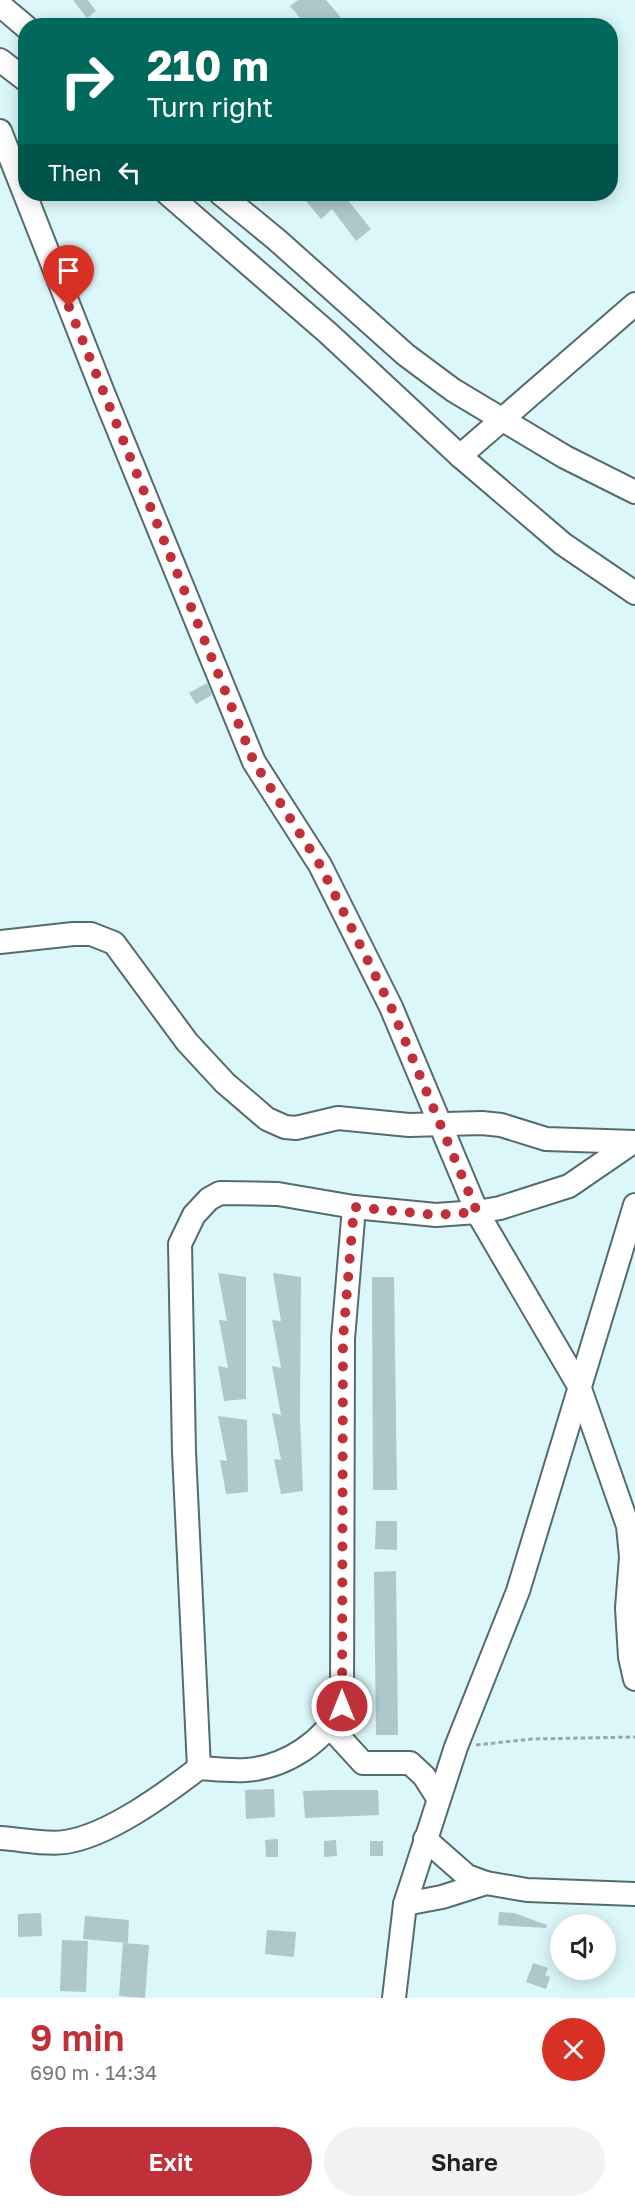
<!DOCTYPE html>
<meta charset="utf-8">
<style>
:root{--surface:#fff;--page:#f2f2f2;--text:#222;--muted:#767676;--accent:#bf3038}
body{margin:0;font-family:"Golos Text",sans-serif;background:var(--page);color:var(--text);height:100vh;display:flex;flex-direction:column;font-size:22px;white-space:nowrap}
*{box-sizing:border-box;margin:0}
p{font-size:20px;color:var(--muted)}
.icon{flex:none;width:33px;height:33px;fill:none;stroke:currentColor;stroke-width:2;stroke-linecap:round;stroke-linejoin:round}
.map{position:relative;height:1998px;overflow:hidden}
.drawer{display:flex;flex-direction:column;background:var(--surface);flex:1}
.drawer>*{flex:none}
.top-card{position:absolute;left:18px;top:18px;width:600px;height:183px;border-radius:24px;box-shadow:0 3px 15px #0003;background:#00695c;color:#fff;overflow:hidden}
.controls{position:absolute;left:550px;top:1914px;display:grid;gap:12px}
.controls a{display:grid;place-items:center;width:66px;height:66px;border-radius:50%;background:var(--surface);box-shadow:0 3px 15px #0003;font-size:30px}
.pin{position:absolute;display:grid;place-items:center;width:51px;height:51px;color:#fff;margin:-62px -26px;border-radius:50% 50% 50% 0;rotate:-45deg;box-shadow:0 0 6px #0007}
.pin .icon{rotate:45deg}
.me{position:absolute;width:66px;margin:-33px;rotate:0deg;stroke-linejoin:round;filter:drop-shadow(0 0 4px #0008)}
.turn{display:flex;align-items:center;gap:21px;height:126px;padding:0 30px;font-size:27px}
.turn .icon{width:78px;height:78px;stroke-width:2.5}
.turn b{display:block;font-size:42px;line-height:51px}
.then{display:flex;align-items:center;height:57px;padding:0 30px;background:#0003;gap:12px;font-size:22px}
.round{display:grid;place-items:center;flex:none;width:63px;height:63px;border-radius:32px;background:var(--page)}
.head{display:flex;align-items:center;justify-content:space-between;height:102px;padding:0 30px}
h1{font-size:36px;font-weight:600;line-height:45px;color:var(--accent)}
.primary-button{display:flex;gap:12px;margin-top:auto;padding:12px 30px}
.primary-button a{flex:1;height:69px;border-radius:36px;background:var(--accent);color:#fff;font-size:24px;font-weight:600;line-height:69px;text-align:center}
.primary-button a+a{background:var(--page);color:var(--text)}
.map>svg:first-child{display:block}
.building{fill:#adc7ca}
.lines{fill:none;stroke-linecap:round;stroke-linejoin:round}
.minor-casing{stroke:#546c6f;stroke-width:26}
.path{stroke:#95a9ab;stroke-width:3;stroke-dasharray:4.5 3;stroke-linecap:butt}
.minor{stroke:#fff;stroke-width:22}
.route{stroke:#bf3038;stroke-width:10;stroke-dasharray:0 18}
</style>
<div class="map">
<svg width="635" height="1998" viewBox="0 0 635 1998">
<rect width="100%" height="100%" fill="#dcf7f9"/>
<g class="building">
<path d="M73,0H88L96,11L87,18Z"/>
<path d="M298,0H326L348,26H307L290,6Z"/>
<path d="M300,194H343L371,229L356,241L332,209L321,219Z"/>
<path d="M207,683L212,695L196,704L189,693Z"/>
<path d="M218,1273L246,1277V1399L224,1401L218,1366L228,1368L219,1320L227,1321Z"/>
<path d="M273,1273L301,1277L300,1418L303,1491L281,1494L274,1459L281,1460L272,1413L281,1415L272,1366L281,1368L272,1320L281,1321Z"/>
<path d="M372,1277H394L397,1490H373Z"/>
<path d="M218,1416L247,1420L248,1492L226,1494L220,1460L227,1461Z"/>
<path d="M376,1521H397V1550L375,1549Z"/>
<path d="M396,1571L398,1735H376L374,1572Z"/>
<path d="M274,1789L275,1817L246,1819L245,1790Z"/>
<path d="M334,1790H378L379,1815L305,1818L303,1791Z"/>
<path d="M278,1839V1857H266L265,1840Z"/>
<path d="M336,1840L337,1856L324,1857V1841Z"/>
<rect x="370" y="1841" width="13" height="15"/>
<path d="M499,1912L514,1913L547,1925L546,1928L498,1925Z"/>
<path d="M41,1913L42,1936L18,1937V1914Z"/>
<path d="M85,1916L129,1920L128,1943L83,1939Z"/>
<path d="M267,1930L296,1932L294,1957L265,1954Z"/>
<path d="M62,1940L88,1941L86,1992L60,1991Z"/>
<path d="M123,1943L149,1945L145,1998L119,1996Z"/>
<path d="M533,1963L548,1968L545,1975L550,1977L546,1989L526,1982Z"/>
</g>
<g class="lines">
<g class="minor-casing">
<g id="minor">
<path d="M0,5L26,27"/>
<path d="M0,60L26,80"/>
<path d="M0,131L104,395L254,762L320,865L391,1007L477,1212L579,1386L628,1526L631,1557L627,1608L630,1657L635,1679"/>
<path d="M168,194L328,333L460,456L563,544L635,593"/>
<path d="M221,194L277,240L406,355L453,390L565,457L635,492"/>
<path d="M460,456L635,304"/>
<path d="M0,942L73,934H91L114,943L187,1042L225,1083L267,1119L285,1127L296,1128L338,1118L409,1125L482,1123L501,1125L546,1139L635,1142"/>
<path d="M330,1727L363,1763H410L424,1776L438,1798"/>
<path d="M199,1768L184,1452L180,1244L194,1215L209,1199L220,1193L278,1194L354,1207L436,1215L477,1212L500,1208L569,1186L633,1142"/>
<path d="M0,1838C20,1839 45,1845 65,1842C108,1836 165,1794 199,1768C214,1769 230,1771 246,1770C286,1767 324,1742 342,1706L343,1339L354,1207"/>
<path d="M425,1839L467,1876L486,1883"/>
<path d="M405,1904L442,1897L486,1883L527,1890L635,1894"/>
<path d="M394,1998L405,1904L456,1747L518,1591L635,1205"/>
</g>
</g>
<path class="path" d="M476,1745L532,1739L635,1737"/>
<use href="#minor" class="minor"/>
</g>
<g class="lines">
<path class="route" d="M69,307L254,762L320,865L391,1007L477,1212L436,1215L354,1207L343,1339L342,1706"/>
</g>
</svg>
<div class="controls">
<a><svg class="icon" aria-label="sound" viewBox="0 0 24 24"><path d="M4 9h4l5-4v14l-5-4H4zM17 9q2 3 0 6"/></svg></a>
</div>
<div class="pin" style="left:69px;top:307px;background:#d93025"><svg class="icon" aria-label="arrive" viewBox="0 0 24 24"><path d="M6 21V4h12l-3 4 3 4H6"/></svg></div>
<svg class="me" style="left:342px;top:1706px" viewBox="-20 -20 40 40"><circle r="17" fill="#bf3038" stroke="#fff" stroke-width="3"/><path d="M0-11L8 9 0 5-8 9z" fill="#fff"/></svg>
<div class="top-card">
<div class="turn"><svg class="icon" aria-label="right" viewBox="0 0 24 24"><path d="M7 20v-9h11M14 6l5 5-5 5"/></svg><div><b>210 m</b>Turn right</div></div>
<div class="then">Then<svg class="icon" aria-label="left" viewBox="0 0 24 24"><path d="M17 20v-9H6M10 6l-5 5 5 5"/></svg></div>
</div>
</div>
<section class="drawer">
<div class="head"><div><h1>9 min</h1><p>690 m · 14:34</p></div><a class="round" style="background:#d93025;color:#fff"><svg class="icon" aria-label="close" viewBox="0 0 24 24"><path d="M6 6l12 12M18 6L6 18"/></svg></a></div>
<div class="primary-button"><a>Exit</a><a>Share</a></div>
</section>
